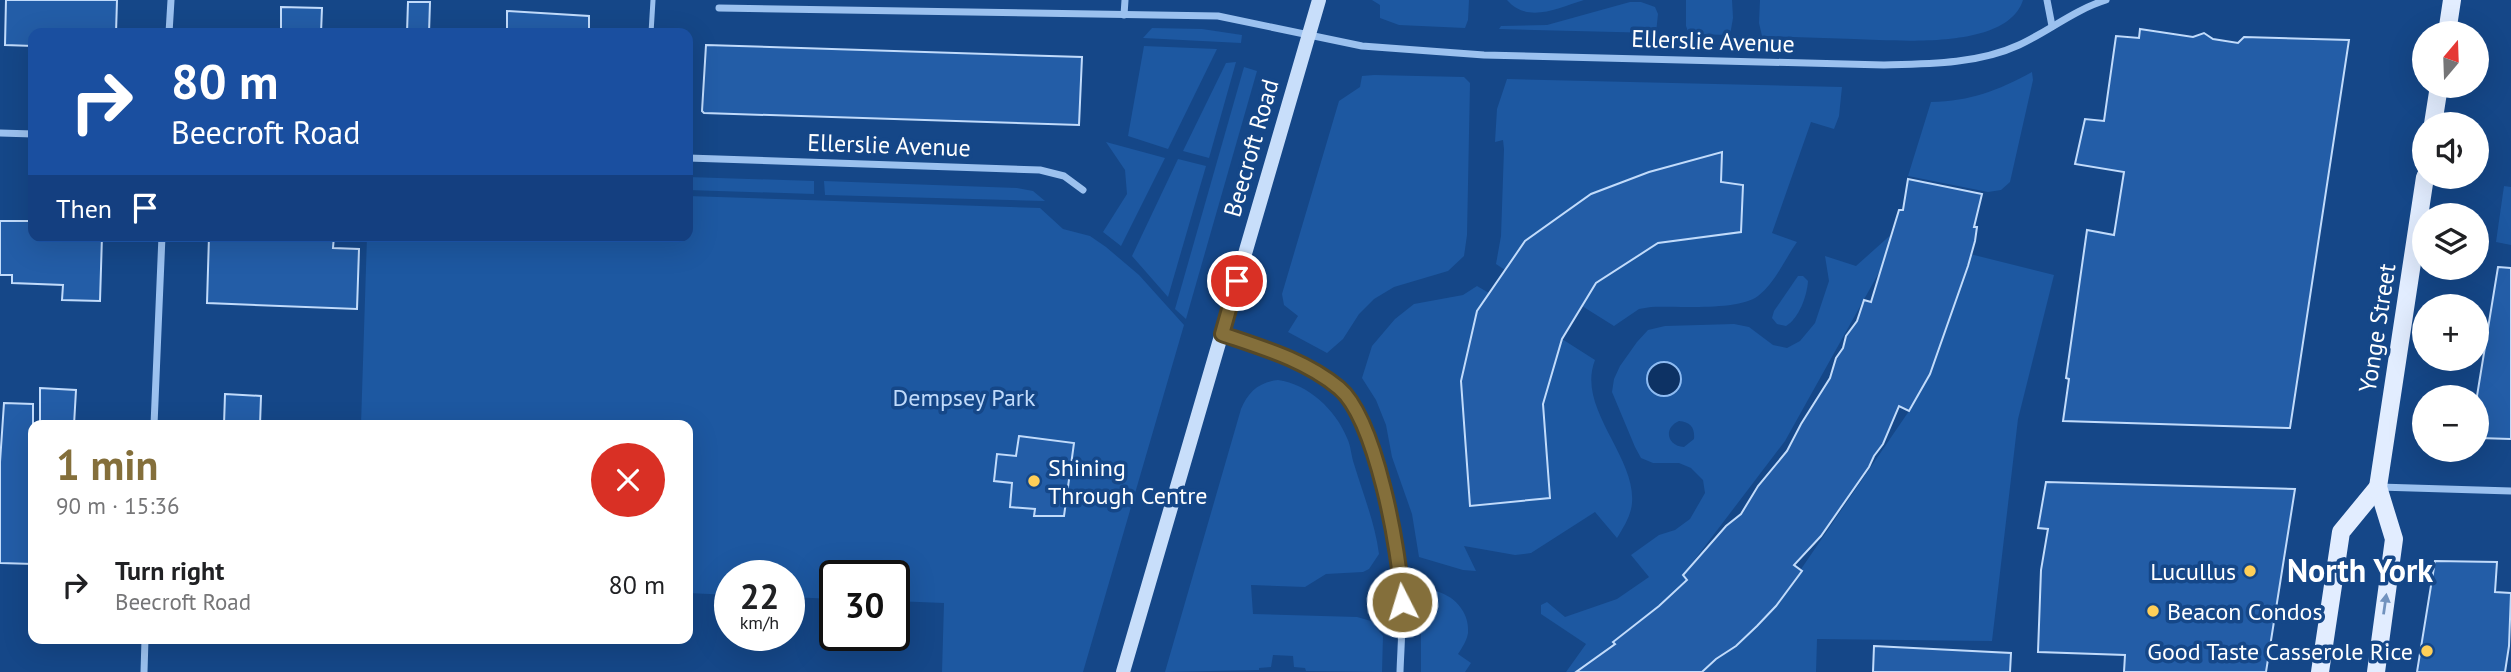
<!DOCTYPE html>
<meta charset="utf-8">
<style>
:root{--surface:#fff;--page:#f6f6f6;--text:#202124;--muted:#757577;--accent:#846f3b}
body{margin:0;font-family:"PT Sans",sans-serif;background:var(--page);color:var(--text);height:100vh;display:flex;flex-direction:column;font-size:26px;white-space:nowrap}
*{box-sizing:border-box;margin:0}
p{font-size:23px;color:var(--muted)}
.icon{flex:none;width:38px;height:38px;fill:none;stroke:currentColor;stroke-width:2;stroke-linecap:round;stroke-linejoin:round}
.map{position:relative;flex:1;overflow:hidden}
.sheet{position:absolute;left:28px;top:420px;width:665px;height:224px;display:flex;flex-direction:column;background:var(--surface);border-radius:14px;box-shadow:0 7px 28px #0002}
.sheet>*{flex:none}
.top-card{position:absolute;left:28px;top:28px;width:665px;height:214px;border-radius:14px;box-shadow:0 7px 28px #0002;background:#1a4fa0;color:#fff;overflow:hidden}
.needle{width:46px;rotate:19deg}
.tools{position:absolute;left:2412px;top:21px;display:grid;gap:14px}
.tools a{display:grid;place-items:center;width:77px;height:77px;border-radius:50%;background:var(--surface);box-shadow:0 7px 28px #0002;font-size:35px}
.speed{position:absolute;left:714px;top:560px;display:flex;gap:14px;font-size:35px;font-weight:700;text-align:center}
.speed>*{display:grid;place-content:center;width:91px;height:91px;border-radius:50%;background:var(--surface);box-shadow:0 7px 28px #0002;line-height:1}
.speed small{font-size:18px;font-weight:400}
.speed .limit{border:4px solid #111;border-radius:10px;background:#fff;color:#111}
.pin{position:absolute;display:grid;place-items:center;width:60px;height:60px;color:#fff;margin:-30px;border:4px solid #fff;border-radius:50%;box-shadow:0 2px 7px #0007}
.me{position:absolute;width:77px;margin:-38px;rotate:355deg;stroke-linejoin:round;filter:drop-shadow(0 0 5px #0008)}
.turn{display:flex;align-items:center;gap:24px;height:147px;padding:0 28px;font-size:32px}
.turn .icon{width:91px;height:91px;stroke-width:2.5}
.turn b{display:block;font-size:49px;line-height:60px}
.then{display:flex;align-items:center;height:66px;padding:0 28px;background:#0003;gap:14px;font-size:26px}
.round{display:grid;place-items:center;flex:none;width:74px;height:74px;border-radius:37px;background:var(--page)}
.overview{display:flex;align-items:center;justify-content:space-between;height:119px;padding:0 28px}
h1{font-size:42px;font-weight:600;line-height:52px;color:var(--accent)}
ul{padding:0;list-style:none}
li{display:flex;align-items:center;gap:21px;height:91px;padding:0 28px}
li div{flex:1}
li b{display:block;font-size:26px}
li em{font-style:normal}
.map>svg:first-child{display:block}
.green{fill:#1d58a1;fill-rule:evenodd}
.water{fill:#0d3264;stroke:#8dbbf2;stroke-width:2}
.building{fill:#235da7;stroke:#c1dbfb;stroke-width:2}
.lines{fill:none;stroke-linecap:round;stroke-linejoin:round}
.lane{stroke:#9bc1ef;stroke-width:5}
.street{stroke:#9bc1ef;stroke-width:7}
.secondary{stroke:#c8defa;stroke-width:14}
.primary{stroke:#e2edff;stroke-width:18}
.oneway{fill:#7192be}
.route-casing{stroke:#564826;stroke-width:18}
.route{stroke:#846f3b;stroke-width:12}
.poi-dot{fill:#ffcf58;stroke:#154788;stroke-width:2.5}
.labels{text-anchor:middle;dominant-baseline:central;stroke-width:7;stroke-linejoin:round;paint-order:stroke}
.street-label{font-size:24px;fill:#fff;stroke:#154788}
.park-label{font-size:24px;fill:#c1dbfb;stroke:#154788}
.poi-label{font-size:24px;fill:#fff;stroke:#154788;text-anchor:start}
.district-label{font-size:32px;font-weight:bold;fill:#fff;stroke:#154788}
</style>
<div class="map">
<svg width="2511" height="672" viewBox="0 0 2511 672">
<rect width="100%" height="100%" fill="#154788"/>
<g class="green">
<path d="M1372,0H1469L1468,20L1465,28L1399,25L1380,18V5Z"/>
<path d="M1507,0H1584C1557,8 1528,24 1507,0Z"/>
<path d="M1686,0H1732L1733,18L1730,35L1689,34L1686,26Z"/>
<path d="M1760,0H2023C2007,51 1896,40 1854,39C1823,38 1792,37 1762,36L1759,23Z"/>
<path d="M1630,2H1641L1655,7L1658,14L1656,33L1499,29L1501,26L1547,25Z"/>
<path d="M1152,28L1202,29L1242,35L1241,43L1143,38Z"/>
<path d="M1144,46L1217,49L1168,149L1128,136Z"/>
<path d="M1236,62L1209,158L1183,151L1226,63Z"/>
<path d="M1244,67L1257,71L1186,319L1175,309Z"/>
<path d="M2032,72L2033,80L2010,182L2001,190L1988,192L1908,176L1931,102C1971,101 1997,91 2032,72Z"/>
<path d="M1374,75L1464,77L1470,83L1467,235L1464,256L1448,271L1394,287L1374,299L1359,314L1343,339L1327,353L1288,332L1298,316L1284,305L1282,294L1339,101L1360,87L1362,76Z"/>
<path d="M1507,79L1842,87L1839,116L1834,129L1811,122L1772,233L1797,242C1785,259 1775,283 1758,296C1739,311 1678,306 1651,307L1639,309L1614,326L1582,306L1596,283L1658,243L1741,231L1743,186L1721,183L1722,153L1591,194L1525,241L1505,270L1496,264L1501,236L1504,149L1503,140L1495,142L1497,109Z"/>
<path d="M1106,142L1165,158L1121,246L1103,232L1127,194L1125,170Z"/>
<path d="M1178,159L1206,166L1168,297L1132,256Z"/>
<path d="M688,177L814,181V194L688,190Z"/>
<path d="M824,181L1017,188L1033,191L1045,201L825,195Z"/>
<path d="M2504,186L2511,187V245L2496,242Z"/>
<path d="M688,196L1040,208L1063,229L1090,236L1106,247L1139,275L1184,325L1083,672H942L944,603L894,601V576H835V599L789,597V576H730V595L688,593V425H361L367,236H688Z"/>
<path d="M1894,232L1886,260L1785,441L1683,575L1687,580L1659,606L1590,662L1596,672H1566L1586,644L1541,614V605L1547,602L1565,617L1617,599L1649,577L1631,555L1659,535L1675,530L1690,519L1705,493L1703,480L1691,468L1679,463H1653L1641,458L1635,447L1612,392L1614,379L1620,366L1637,342L1648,330L1665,326L1734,324L1749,327L1773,345L1787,348L1800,341L1815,323L1829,281L1825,256L1856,266ZM1661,362C1673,363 1684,369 1681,383C1673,414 1623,381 1661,362ZM1679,421C1691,422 1695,428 1694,439L1684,447C1667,446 1663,428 1679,421Z"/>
<path d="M1970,254L2054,275L2018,419L1992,641L1817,639L1816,672H1693L1782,597L1909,411Z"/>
<path d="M1798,276H1803L1808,281C1807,296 1799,318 1786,326L1777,324L1772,318L1774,311Z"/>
<path d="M1477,286L1489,293L1477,311L1461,381L1470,506L1550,498L1543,404L1562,339L1595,360C1576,408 1636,456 1632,503C1631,516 1623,528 1617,538L1595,512L1531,553L1515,555L1464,546L1476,571L1463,570L1419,557L1412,514L1392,457L1386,425L1376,400L1362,378L1372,346L1395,319L1414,304L1463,295Z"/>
<path d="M1278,380C1308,384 1336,410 1347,438C1351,446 1351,455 1354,464C1363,494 1375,523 1379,554L1369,569L1363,572L1326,574L1305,587L1251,585L1253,614L1357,617L1371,621L1383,636L1382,672L1306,671L1305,668L1294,667L1293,656L1273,655L1271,667L1259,668V670L1165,672L1241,409C1248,392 1259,382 1278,380Z"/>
<path d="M1434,591C1453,594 1470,612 1468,633C1467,640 1462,648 1458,654L1471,663L1465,672H1421V592Z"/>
</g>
<circle class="water" cx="1664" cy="379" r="17"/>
<g class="building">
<path d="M6,0H117L116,33H33V46L5,45Z"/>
<path d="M408,2H430L429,33H407Z"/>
<path d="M281,7L322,8L321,33H281Z"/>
<path d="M507,11L589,16V33H507Z"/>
<path d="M2140,29L2193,37L2204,33L2213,39L2238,43L2244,37L2349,40L2290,428L2063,421L2069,379L2066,378L2087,230L2114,235L2124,172L2075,164L2085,119L2104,121L2116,36L2139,38Z"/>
<path d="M706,45L1082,57L1079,125L704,113L702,111Z"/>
<path d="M1722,152L1721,182L1743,185L1741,232L1658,243L1596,283L1562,339L1543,404L1550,498L1470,506L1461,381L1477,311L1525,241L1591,194L1649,172Z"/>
<path d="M1908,179L1982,194L1974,227H1977L1975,241L1968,266L1930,374L1909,411L1899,406L1883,444L1874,456L1869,467L1821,536L1794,565L1802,571L1776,606L1757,626L1736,646L1716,659L1702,672H1576L1615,644L1613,642L1659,606L1687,580L1683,575L1726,526L1741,514L1758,486L1787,451L1801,424L1830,378L1836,358L1843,348L1846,336L1857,321L1864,300L1871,302L1899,210H1903Z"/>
<path d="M0,221H33V236H102L100,301L62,300L63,285L12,283V275H0Z"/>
<path d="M209,236H334L333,248L359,249L357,309L207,303Z"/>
<path d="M2498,267L2511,268V439L2479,438V424H2476V402Z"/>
<path d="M40,388L76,390L74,425H40Z"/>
<path d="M225,394L261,396L260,425H224Z"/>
<path d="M4,403L33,404V564L0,563V462Z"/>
<path d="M1019,436L1074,443L1064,516H1034L1035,509L1010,507L1012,483L994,481L997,454L1016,456Z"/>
<path d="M2046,482L2295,489L2266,672H2124L2125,655L2038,652L2041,570L2048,529L2038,528Z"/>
<path d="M2435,561L2497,562L2495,592L2511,593L2509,646L2505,672H2417Z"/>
<path d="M1874,646L2011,653L2010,672H1873Z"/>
</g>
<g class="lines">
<path class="lane" d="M651,33L653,0"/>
<g class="street">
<path d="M2047,0L2052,26"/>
<path d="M719,8L1218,16L1362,46L1484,55L1884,65C1928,64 1978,64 2019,45C2049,31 2074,10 2106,0"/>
<path d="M1124,15L1125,0"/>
<path d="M169,33L171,0"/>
<path d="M0,133L33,134"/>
<path d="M688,158L1040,170L1064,176L1083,190"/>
<path d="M1222,334C1263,348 1310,360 1342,391C1364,412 1370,444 1378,472C1387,509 1398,544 1401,581C1404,611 1401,642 1400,672"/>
<path d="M154,425L162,236"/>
<path d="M2379,487L2511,491"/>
<path d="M144,672L145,639"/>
</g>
<path class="secondary" d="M1123,672L1319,0"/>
<g class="primary">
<path d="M2447,33L2452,0"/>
<path d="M2433,124L2439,86"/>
<path d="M2320,672L2341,532L2378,487"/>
<path d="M2376,672L2394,539L2378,487L2425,177"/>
</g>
</g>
<defs><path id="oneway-solid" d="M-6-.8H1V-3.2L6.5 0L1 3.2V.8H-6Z" transform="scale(1.75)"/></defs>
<use class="oneway" href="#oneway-solid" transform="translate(2385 604) rotate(-82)"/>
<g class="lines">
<g class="route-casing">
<path id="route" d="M1237,281L1222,334C1263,348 1305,360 1339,388C1376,419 1400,552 1402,602"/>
</g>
<use href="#route" class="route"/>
</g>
<g class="poi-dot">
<circle cx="1034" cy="481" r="7"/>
<circle cx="2250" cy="571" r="7"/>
<circle cx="2153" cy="611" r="7"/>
<circle cx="2427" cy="651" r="7"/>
</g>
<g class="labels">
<g class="street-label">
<text transform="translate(1713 41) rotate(2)">Ellerslie Avenue</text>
<text transform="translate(889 145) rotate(2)">Ellerslie Avenue</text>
<text transform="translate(1251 148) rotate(-74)">Beecroft Road</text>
<text transform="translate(2377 328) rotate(-81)">Yonge Street</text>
</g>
<g class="park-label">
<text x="964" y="397">Dempsey Park</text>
</g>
<g class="poi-label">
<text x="1048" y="467">Shining<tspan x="1048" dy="28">Through Centre</tspan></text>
<text x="2236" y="571" text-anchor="end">Lucullus</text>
<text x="2167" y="611">Beacon Condos</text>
<text x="2413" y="651" text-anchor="end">Good Taste Casserole Rice</text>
</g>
<g class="district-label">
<text x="2360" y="570">North York</text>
</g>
</g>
</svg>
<div class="tools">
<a><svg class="needle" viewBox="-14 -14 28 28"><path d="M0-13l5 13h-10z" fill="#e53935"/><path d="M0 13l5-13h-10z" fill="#757577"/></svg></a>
<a><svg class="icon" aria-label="sound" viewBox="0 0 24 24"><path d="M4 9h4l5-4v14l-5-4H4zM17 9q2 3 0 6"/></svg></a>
<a><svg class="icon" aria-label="layers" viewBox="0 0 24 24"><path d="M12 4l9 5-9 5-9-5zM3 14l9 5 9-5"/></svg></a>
<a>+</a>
<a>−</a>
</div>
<div class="speed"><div>22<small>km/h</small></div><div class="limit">30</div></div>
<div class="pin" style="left:1237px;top:281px;background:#d93025"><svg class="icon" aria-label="arrive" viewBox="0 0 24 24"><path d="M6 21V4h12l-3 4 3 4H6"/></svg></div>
<svg class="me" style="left:1402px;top:602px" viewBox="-20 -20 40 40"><circle r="17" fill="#846f3b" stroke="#fff" stroke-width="3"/><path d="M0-11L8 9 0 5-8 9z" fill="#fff"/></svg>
<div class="top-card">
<div class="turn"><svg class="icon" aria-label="right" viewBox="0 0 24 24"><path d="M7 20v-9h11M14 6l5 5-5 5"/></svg><div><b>80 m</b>Beecroft Road</div></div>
<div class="then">Then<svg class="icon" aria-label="arrive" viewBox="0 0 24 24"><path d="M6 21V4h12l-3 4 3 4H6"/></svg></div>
</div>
<section class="sheet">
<div class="overview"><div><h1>1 min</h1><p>90 m · 15:36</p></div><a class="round" style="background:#d93025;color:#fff"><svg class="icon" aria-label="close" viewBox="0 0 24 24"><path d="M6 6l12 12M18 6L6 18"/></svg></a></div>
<ul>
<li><svg class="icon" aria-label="right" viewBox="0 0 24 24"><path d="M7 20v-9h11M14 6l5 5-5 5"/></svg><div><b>Turn right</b><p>Beecroft Road</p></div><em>80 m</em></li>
</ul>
</section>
</div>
